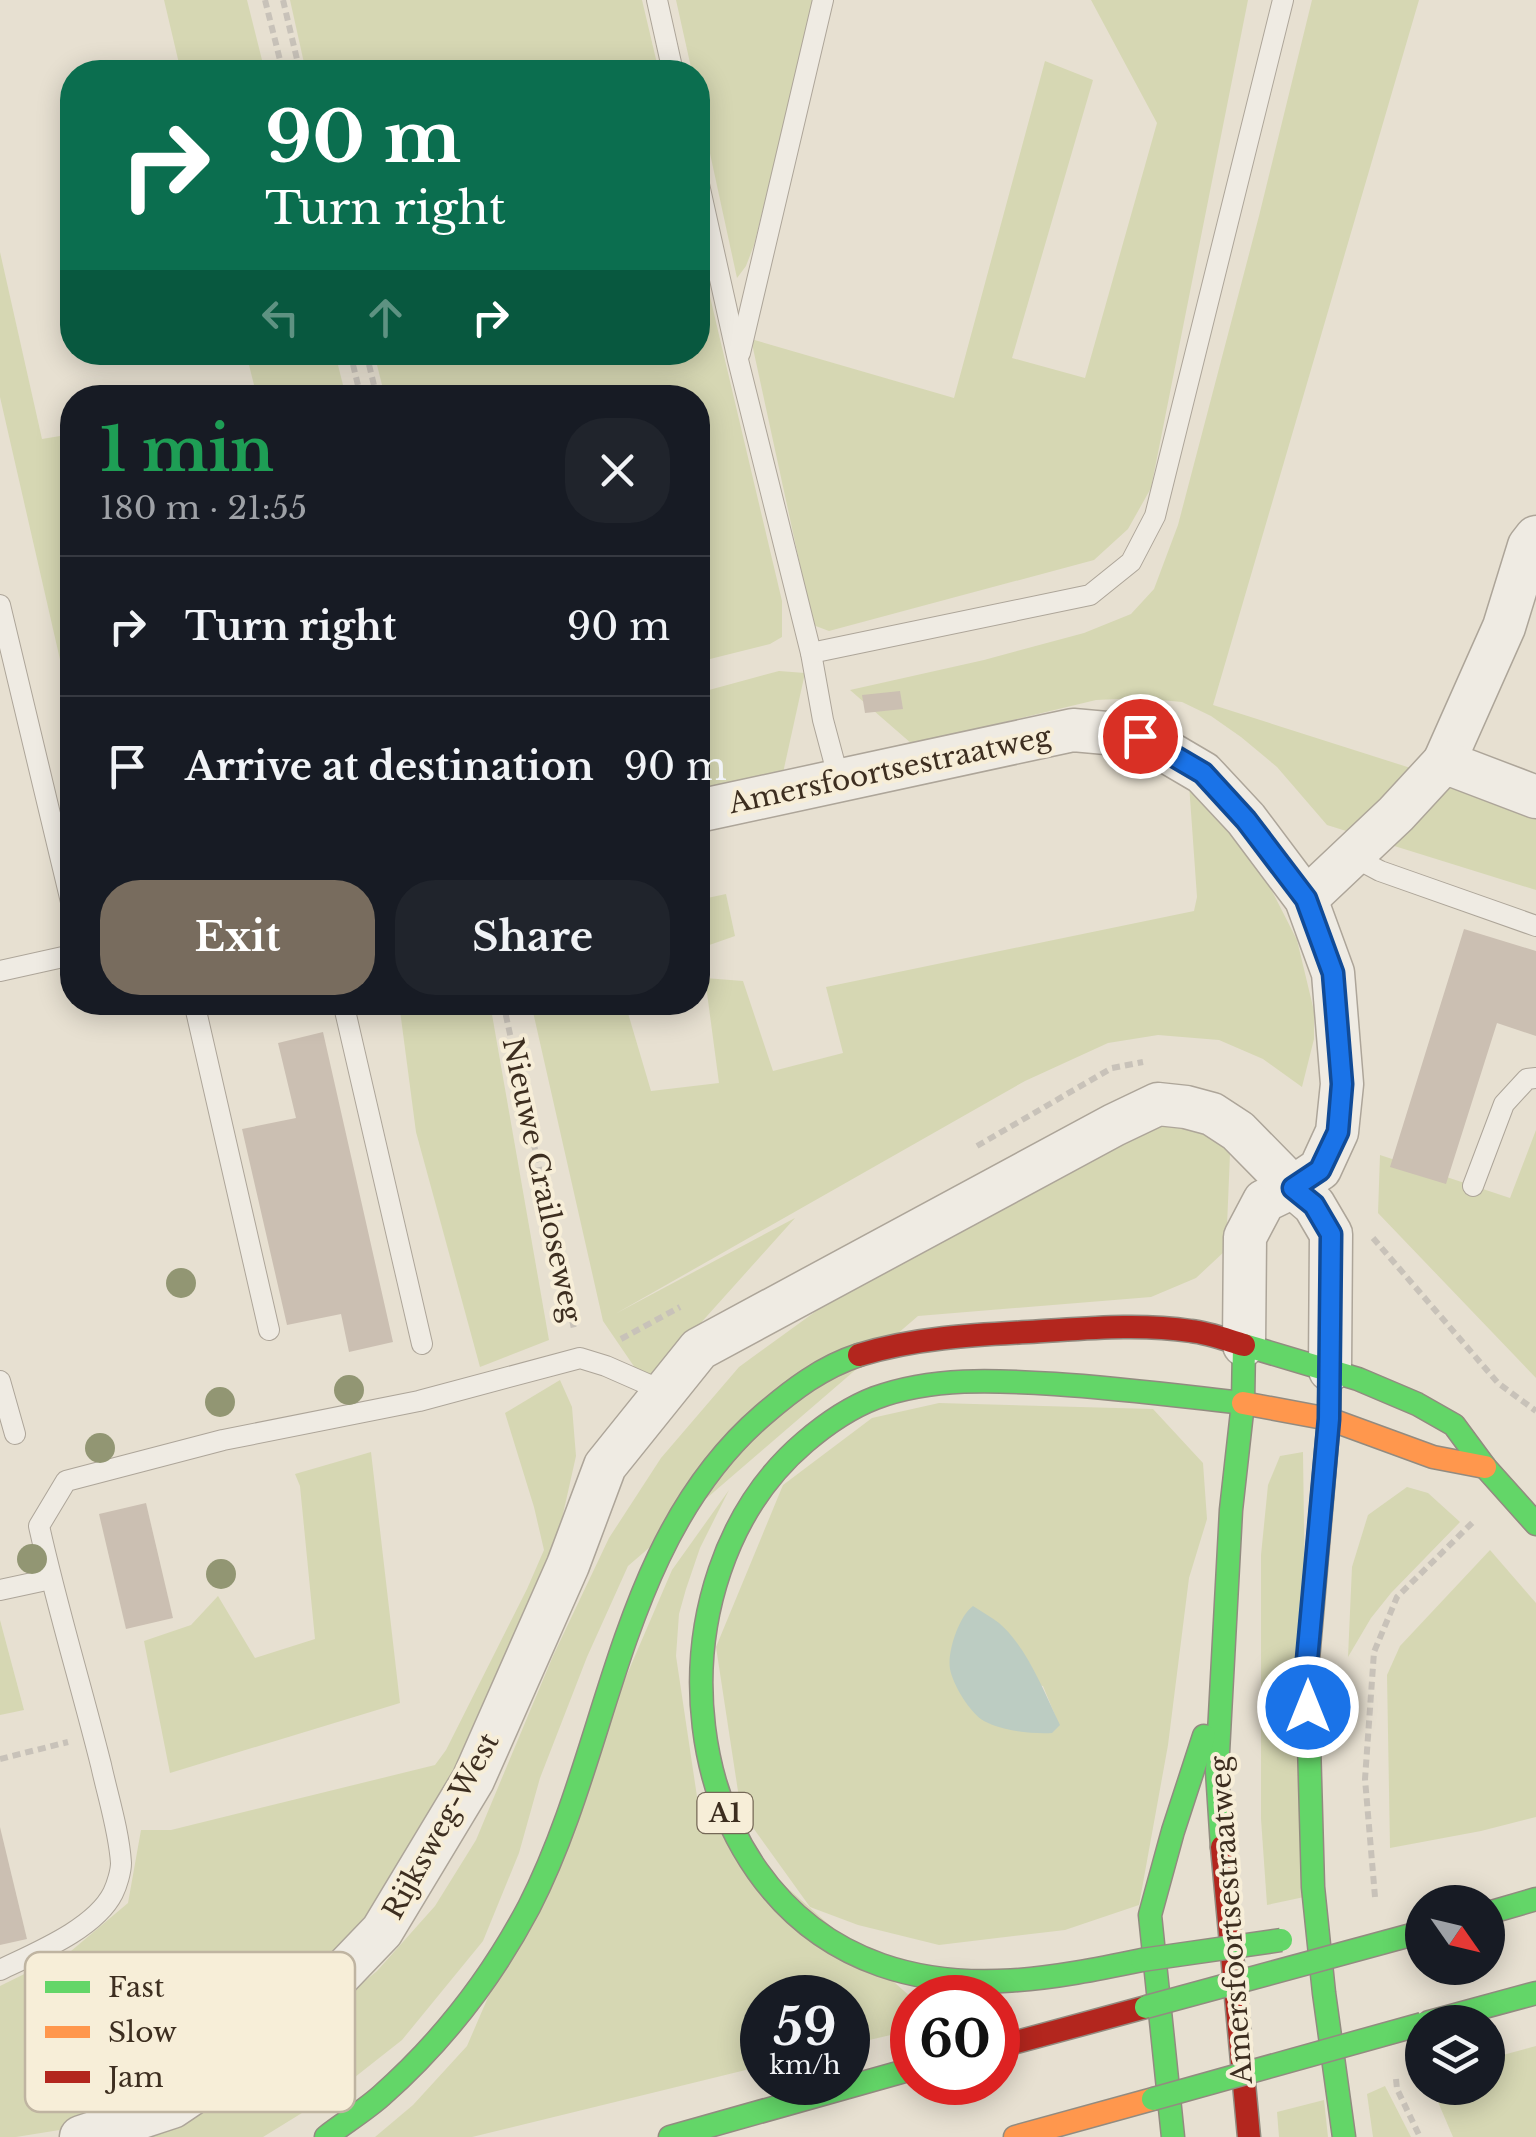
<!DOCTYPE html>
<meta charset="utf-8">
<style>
:root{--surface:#171b24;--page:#20242c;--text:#f1f3f6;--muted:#9ea1a6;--line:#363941;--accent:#786c5e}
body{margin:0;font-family:"Libre Baskerville",serif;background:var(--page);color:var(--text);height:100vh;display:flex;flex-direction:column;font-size:38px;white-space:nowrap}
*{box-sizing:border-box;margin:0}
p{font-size:32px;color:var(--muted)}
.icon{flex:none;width:55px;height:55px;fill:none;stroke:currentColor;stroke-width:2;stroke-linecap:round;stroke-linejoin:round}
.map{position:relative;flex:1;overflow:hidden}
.side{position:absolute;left:60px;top:385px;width:650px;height:630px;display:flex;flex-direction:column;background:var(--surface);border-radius:40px;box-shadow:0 5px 25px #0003}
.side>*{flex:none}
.guide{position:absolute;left:60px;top:60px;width:650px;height:305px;border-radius:40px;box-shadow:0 5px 25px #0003;background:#0b6e4f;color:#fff;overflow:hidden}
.needle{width:65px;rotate:124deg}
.buttons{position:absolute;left:1405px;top:1885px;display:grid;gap:20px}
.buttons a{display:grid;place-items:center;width:100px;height:100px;border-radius:50%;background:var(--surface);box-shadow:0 5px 25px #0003;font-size:50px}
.speed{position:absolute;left:740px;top:1975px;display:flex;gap:20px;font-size:50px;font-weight:700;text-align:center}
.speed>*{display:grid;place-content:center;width:130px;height:130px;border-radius:50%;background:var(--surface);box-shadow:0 5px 25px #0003;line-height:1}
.speed small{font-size:25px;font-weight:400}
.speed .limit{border:15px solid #d22;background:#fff;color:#111}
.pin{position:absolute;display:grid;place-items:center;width:85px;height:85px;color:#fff;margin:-42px;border:5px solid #fff;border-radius:50%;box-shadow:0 2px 10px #0007}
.me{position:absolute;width:110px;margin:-55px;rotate:0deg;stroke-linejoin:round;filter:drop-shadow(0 0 8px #0008)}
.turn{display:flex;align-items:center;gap:35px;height:210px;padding:0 40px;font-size:45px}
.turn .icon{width:130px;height:130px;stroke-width:2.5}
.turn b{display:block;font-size:70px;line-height:85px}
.lanes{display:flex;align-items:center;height:95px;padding:0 40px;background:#0003;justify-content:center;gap:50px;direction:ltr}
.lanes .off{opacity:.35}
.round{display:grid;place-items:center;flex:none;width:105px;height:105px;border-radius:40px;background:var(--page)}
.summary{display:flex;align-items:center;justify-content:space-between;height:170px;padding:0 40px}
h1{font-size:60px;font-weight:700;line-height:75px;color:#1e9e55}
.primary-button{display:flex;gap:20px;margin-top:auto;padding:20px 40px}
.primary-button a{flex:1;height:115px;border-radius:40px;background:var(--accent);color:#fff;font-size:40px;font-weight:700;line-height:115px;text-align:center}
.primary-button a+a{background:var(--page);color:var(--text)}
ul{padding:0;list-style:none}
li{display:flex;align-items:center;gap:30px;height:140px;padding:0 40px;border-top:2px solid var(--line)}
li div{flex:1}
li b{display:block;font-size:38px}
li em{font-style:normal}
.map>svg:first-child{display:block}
.green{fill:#d6d7b3;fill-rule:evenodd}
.water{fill:#bcccc2}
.building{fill:#cbbfb2}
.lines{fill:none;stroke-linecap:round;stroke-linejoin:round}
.lane-casing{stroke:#ada599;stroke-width:22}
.street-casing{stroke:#ada599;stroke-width:45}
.fast-casing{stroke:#928b80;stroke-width:25}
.slow-casing{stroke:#928b80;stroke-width:25}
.jam-casing{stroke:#928b80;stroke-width:25}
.path{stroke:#c8c2b9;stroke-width:6;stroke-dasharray:8 5;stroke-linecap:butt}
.lane{stroke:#efebe3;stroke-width:20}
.street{stroke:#efebe3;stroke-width:42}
.fast{stroke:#63d668;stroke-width:22}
.slow{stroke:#ff974d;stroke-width:22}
.jam{stroke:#b3261e;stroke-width:22}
.fast-bridge-casing{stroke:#928b80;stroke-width:25;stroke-linecap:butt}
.fast-bridge{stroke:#63d668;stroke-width:22}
.tree{fill:#929673}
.route-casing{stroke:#114b97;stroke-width:25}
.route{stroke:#1a73e8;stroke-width:18}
.labels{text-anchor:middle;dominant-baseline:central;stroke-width:8;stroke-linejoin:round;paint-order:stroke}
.shield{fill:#f7eed8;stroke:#756857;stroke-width:2.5}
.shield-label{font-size:25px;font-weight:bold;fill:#3d2e20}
.street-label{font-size:28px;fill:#3d2e20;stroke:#f7eed8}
.key{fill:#f7eed8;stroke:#bfb4a1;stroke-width:2.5}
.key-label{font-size:28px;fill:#3d2e20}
</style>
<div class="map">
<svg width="1536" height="2137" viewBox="0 0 1536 2137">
<rect width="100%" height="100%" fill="#e7e0d1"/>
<g class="green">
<path d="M164,0H247L265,72H181Z"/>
<path d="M290,0H642L659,72H306Z"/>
<path d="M676,0H814L754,245L746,266L737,278L698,98V72H692Z"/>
<path d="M1091,0H1248L1151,488L1128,529L1094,560L829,631L813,625L751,339L954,398L1045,61L1093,80L1012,358L1085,378L1157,123Z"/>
<path d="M1312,0H1419L1213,705L1536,808V890L1327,825L1277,767L1241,737L1211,716L1182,702L1140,698L1096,700L912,744L850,690L984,660L1084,633L1131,614L1154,589L1178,525L1259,216Z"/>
<path d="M698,246L782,601V637L770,644L698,662V398L385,397L374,353L698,352Z"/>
<path d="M0,252L42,439L72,434V712L0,397Z"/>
<path d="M246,353H335L346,397H257Z"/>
<path d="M779,671L805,673L781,782L698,799V693Z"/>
<path d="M1189,784L1227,815L1271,889L1297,940L1314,1011V1039L1302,1087L1263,1059L1219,1040L1158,1035L1108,1043L1025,1081L615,1314L795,1218L646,1384L603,1321L531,1003H625L651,1091L719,1083L705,978L743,981L773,1071L843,1053L826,987L1194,911L1197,897Z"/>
<path d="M726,894L735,936L698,949V900Z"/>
<path d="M399,1003H490L549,1340L480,1367L416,1132Z"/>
<path d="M1153,1125C1179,1126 1214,1130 1230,1154L1226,1250L1196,1278L1151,1297L918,1316L628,1566L587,1657L540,1778L519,1853L483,1941L402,2040L336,2092L263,2137H144L260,2067L377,1971L435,1906L476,1840L553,1656L609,1538L661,1458L739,1367L870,1272Z"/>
<path d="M1536,1130V1378L1378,1213L1380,1155L1510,1198Z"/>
<path d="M560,1380L572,1407L576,1456L559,1532L477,1724L429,1823L378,1903L299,1994L217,2060L72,2128L16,2137H0V1986L71,1951L128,1903L141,1830H171L435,1765L446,1750L527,1589L544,1550L534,1507L505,1413Z"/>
<path d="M939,1403L1153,1409L1203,1463L1207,1519L1189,1578L1168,1745L1139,1905L1065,1930L939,1945L858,1925L810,1907L741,1811L716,1647L783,1485L872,1418ZM950,1669L1043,1686L1059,1725Z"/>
<path d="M371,1452L400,1703L170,1773L144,1641L191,1625L218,1596L255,1658L315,1639L300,1486L295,1474Z"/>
<path d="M1303,1452L1309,1896L1267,1905L1261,1819V1555L1268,1485L1280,1456Z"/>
<path d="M1407,1487L1428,1493L1460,1522L1391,1593L1371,1618L1348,1657L1352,1567L1368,1515Z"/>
<path d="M729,1490L700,1548L686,1589L679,1614L676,1656L699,1810L912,1998V2030L848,2045V1998H762V2066L472,2137H375L413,2105L467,2046L672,1570Z"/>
<path d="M1490,1550L1536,1603V1817L1481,1831L1390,1848L1387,1675L1400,1646Z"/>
<path d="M0,1620L24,1710L0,1715Z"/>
<path d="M1536,2046V2137H1453L1432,2088H1488V2059Z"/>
<path d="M1385,2086L1411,2137H1373L1367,2094Z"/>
<path d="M1324,2100L1328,2137H1279L1277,2112Z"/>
</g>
<path class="water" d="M973,1606C981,1611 991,1617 999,1623C1027,1647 1044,1692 1060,1725L1052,1733C1032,1734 1002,1731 984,1721C970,1713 953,1685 950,1669C947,1652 959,1616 973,1606Z"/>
<g class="building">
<path d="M900,691L903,709L865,713L862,695Z"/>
<path d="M1464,929L1536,951V1036L1497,1023L1446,1184L1390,1167Z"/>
<path d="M323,1032L393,1342L349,1352L341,1314L287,1325L242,1129L296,1118L278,1043Z"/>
<path d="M146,1503L173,1618L126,1629L99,1514Z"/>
<path d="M0,1827L27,1939L0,1945Z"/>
</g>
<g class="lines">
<g class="lane-casing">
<g id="lane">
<path d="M657,0L673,72"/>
<path d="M698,180L738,360L811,653L823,720L839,780"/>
<path d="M740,353L823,0"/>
<path d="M0,605L72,906"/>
<path d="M811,653L1090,595L1131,562L1155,516L1283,0"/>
<path d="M1352,856L1380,871L1536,926"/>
<path d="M0,971L72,955"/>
<path d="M194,1002L269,1330"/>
<path d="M343,1002L422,1344"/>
<path d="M1473,1186L1504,1104L1527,1079L1536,1078"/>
<path d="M0,1381L15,1434"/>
<path d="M0,1590L51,1579"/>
<path d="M0,1970C35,1953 95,1929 113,1893C117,1885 121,1871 121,1863C119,1831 108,1797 101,1765C81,1685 57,1607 39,1526L66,1481L223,1440L419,1401L580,1358L606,1366L663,1391"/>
</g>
</g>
<g class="street-casing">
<g id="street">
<path d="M1444,762L1504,627L1529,546L1536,537"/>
<path d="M698,811L1073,730L1140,736L1203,773L1246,819L1306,899L1333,973L1342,1084L1337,1132L1320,1169L1293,1187L1264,1201L1245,1237L1244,1345"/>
<path d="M1306,899L1396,814L1444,762L1536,797"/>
<path d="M81,2137L172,2107L288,2029L382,1931L473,1780L568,1565L605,1466L699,1349L1114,1125L1158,1104L1186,1107L1212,1114L1238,1131L1293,1187L1314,1205L1331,1234L1330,1370"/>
</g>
</g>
<g class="fast-casing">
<g id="fast">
<path d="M1330,1370L1329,1419L1307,1671L1313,1887L1324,1993L1344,2137"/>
<path d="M1222,1847L1217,1771L1231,1510L1243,1403L1244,1345L1358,1379L1417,1404L1454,1425L1485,1467L1536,1524"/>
<path d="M1488,1913L1536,1899"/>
<path d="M1142,1960C1055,1978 967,1995 881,1965C670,1891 645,1578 805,1442C826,1424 849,1408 875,1398C932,1377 995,1380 1055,1384C1118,1388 1180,1396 1243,1403"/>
<path d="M1429,2022L1536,1993"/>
<path d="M326,2137C344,2123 364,2111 381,2096C441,2043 491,1979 529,1907C612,1745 618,1540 763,1415C792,1390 822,1367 859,1355"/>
<path d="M670,2137L912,2069"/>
<path d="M1173,2137L1150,1915L1173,1831L1204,1736"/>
</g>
</g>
<g class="slow-casing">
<g id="slow">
<path d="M1243,1403L1329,1419L1433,1457L1485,1467"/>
<path d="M1015,2137L1153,2099"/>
</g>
</g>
<g class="jam-casing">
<g id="jam">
<path d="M859,1355C914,1338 971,1335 1028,1332C1082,1329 1137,1323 1191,1331C1209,1333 1227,1340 1244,1345"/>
<path d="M1222,1847L1249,2137"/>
<path d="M998,2047L1146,2007"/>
</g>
</g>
<g class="path">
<path d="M265,0L283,72"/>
<path d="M283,0L300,72"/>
<path d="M350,352L361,398"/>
<path d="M366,352L377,398"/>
<path d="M503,1002L574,1329"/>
<path d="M977,1146L1112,1068L1143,1062"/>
<path d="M1373,1238L1498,1383L1536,1411"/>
<path d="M621,1339L680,1307"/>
<path d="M0,1759L68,1742"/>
<path d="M1375,1897L1365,1779L1374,1652L1397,1597L1473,1522"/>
<path d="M1396,2079L1397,2089L1420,2137"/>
</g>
<use href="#lane" class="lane"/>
<use href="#street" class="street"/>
<use href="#fast" class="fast"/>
<use href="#slow" class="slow"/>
<use href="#jam" class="jam"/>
<g class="fast-bridge-casing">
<g id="fast-bridge">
<path d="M1142,1960L1281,1940"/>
<path d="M1146,2007L1422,1932"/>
<path d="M1153,2099L1422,2024"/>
</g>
</g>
<use href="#fast-bridge" class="fast-bridge"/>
</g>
<g class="tree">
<circle cx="181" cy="1283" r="15"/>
<circle cx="349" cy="1390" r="15"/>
<circle cx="220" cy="1402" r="15"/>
<circle cx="100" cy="1448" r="15"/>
<circle cx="32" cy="1559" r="15"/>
<circle cx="221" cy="1574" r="15"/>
</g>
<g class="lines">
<g class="route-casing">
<path id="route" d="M1140,736L1203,773L1246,820L1306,899L1333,973L1342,1084L1338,1132L1320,1170L1293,1188L1314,1205L1331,1234L1329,1419L1306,1671L1308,1707"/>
</g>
<use href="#route" class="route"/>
</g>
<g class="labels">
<rect class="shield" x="697.5" y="1793" width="55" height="40" rx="8"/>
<g class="shield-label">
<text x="725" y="1813">A1</text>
</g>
<g class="street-label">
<text transform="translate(890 770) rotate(-12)">Amersfoortsestraatweg</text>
<text transform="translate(542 1180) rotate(78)">Nieuwe Crailoseweg</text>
<text transform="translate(441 1826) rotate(-61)">Rijksweg-West</text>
<text transform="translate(1231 1920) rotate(-94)">Amersfoortsestraatweg</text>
</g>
</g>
<rect x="25" y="1952" width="330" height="160" rx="15" class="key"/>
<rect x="45" y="1981" width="45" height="12" fill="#63d668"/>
<rect x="45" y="2026" width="45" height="12" fill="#ff974d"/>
<rect x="45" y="2071" width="45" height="12" fill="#b3261e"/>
<g class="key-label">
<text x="108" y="1997">Fast</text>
<text x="108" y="2042">Slow</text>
<text x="108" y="2087">Jam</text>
</g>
</svg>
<div class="buttons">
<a><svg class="needle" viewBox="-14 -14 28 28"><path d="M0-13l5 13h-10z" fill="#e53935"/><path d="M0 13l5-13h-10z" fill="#9ea1a6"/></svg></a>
<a><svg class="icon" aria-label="layers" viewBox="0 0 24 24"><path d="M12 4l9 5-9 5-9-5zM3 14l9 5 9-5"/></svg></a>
</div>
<div class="speed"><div>59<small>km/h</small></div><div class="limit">60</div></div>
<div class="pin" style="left:1140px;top:736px;background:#d93025"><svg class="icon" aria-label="arrive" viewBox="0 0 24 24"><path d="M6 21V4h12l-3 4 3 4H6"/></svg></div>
<svg class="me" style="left:1308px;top:1707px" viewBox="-20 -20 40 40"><circle r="17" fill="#1a73e8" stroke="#fff" stroke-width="3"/><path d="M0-11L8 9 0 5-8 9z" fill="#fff"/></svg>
<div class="guide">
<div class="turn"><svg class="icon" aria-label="right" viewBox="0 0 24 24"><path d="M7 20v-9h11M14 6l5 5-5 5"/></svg><div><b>90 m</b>Turn right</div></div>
<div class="lanes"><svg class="icon off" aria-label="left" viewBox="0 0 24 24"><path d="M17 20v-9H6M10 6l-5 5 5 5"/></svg><svg class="icon off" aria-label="ahead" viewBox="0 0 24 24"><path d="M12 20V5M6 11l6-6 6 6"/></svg><svg class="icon" aria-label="right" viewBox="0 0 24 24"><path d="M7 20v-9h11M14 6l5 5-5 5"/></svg></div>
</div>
<section class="side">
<div class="summary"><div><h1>1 min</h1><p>180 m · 21:55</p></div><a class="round"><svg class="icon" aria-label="close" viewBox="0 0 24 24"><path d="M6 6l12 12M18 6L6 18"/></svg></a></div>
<ul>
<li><svg class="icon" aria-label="right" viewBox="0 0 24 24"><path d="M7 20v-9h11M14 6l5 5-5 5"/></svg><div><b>Turn right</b></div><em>90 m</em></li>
<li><svg class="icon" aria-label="arrive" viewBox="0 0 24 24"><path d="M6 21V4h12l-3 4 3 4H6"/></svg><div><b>Arrive at destination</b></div><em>90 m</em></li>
</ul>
<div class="primary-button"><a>Exit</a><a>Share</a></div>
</section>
</div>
